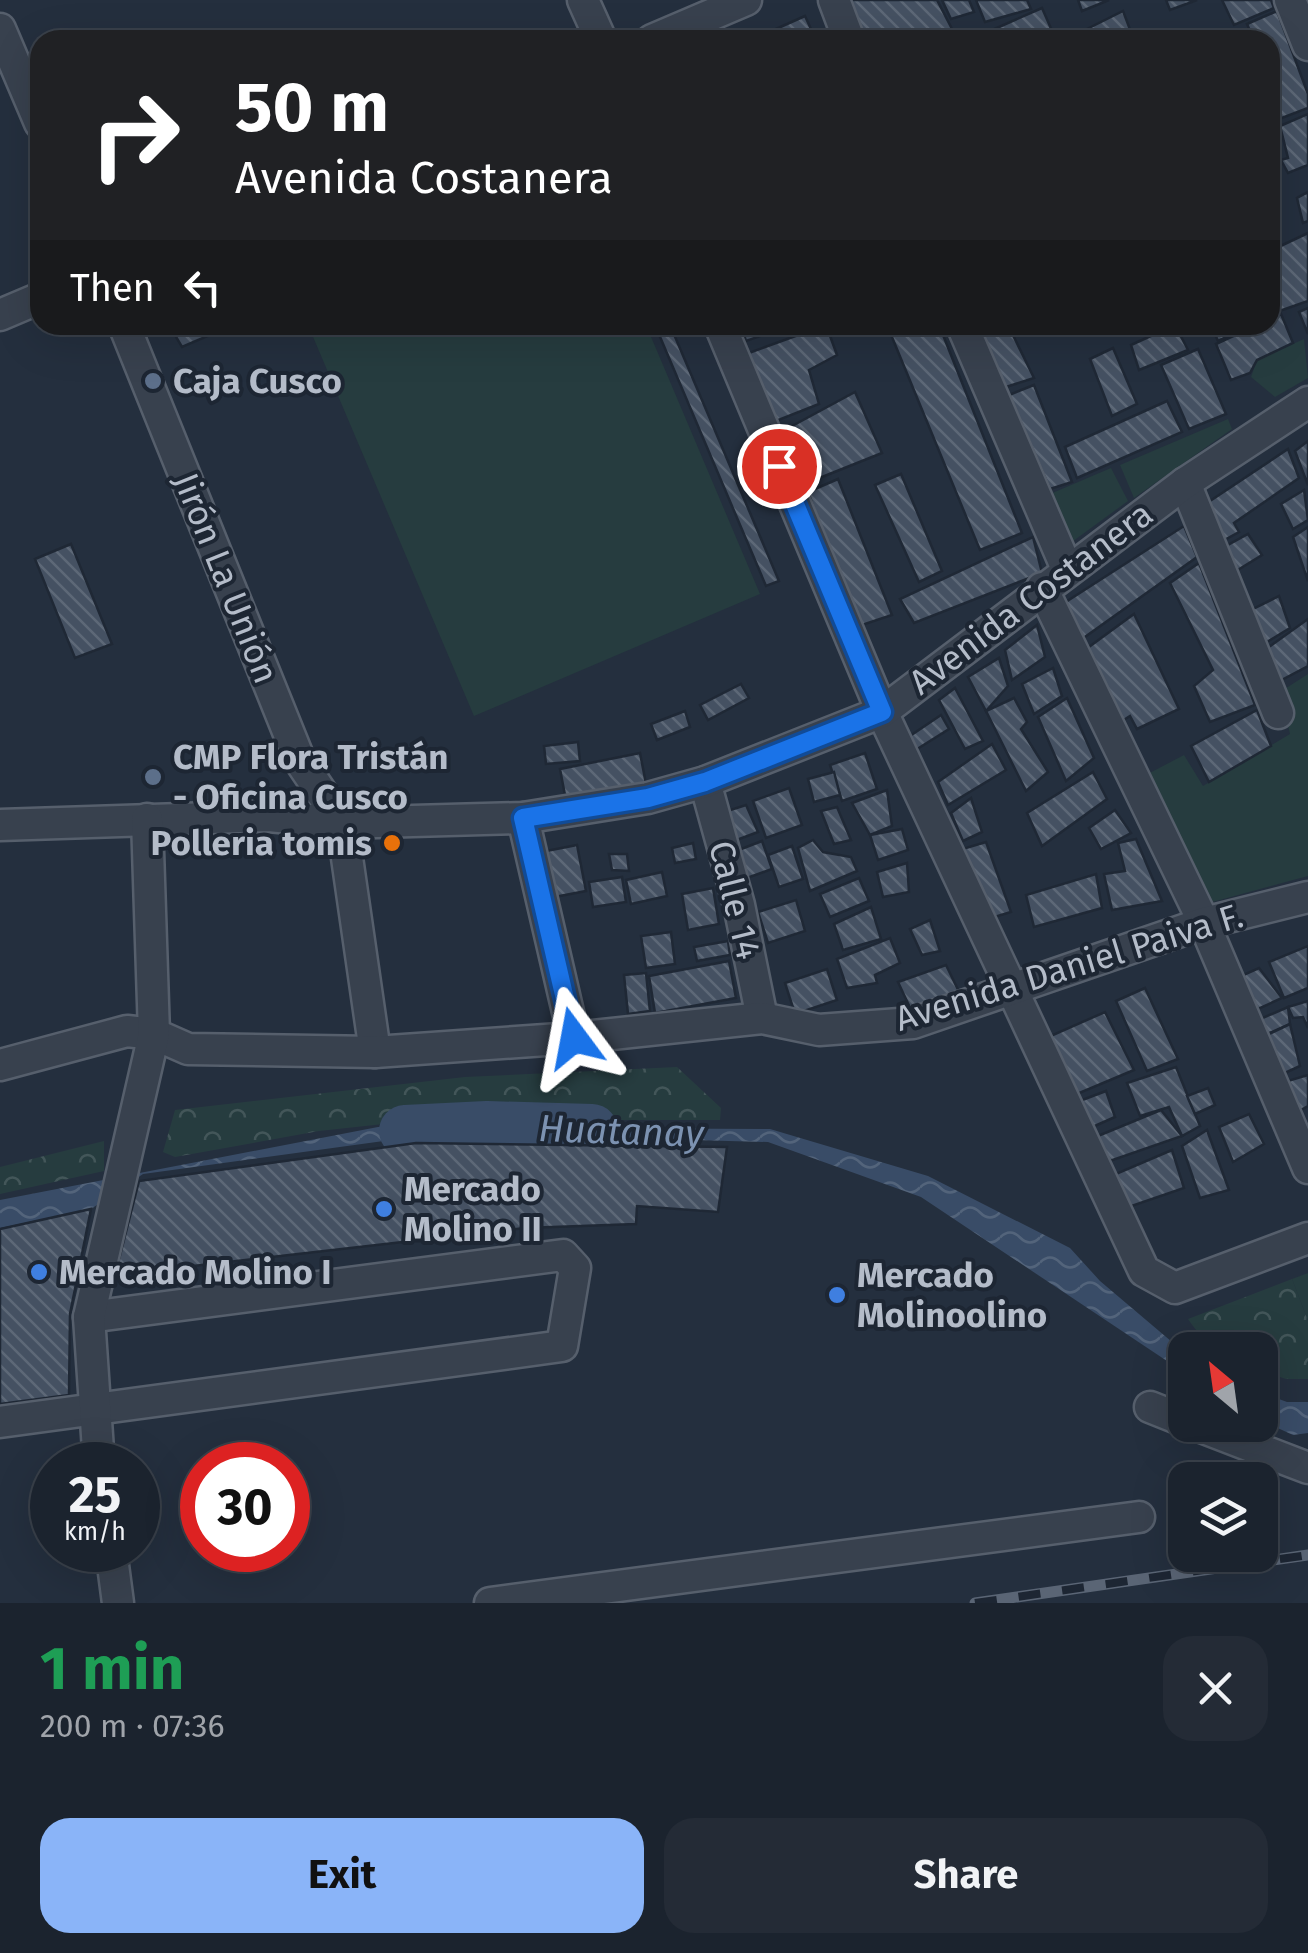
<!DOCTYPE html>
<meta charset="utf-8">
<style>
:root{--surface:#1b232e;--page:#242b36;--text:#f1f3f6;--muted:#a0a4aa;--line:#39404a;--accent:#8ab4f8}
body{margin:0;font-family:"Fira Sans",sans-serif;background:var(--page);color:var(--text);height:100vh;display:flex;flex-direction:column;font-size:38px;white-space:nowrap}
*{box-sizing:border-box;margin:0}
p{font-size:32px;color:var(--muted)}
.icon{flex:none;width:55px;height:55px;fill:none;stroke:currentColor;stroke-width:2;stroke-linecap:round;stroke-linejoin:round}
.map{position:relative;height:1603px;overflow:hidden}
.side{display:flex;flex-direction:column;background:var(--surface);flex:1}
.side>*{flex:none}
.banner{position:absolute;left:30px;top:30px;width:1250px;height:305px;border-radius:30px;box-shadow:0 10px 40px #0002,0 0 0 2px var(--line);background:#202124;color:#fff;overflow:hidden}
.needle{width:65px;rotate:331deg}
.buttons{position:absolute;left:1168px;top:1332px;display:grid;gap:20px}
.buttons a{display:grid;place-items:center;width:110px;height:110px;border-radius:20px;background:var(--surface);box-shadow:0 10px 40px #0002,0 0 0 2px var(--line);font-size:50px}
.speed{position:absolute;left:30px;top:1442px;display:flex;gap:20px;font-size:50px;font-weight:700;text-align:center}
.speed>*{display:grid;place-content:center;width:130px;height:130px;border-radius:50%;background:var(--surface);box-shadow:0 10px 40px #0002,0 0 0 2px var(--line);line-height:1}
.speed small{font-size:25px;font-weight:400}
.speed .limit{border:15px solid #d22;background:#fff;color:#111}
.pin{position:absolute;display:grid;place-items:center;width:85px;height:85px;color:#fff;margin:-42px;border:5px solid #fff;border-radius:50%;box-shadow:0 2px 10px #0007}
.me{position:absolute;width:110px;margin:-55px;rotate:347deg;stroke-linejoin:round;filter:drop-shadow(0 0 8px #0008)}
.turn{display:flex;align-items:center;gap:35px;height:210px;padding:0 40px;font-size:45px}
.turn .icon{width:130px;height:130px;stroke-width:2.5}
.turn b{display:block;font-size:70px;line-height:85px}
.then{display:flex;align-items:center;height:95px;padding:0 40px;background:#0003;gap:20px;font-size:38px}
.round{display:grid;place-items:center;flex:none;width:105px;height:105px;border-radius:30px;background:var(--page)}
.overview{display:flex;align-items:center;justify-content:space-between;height:170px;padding:0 40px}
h1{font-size:60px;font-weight:700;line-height:75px;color:#1e9e55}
.action{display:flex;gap:20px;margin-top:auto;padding:20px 40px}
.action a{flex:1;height:115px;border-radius:30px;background:var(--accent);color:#111;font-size:40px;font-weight:700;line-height:115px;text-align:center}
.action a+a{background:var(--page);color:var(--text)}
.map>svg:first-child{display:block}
.green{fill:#263c3f}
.forest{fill:url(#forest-crowns)}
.water{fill:url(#water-waves)}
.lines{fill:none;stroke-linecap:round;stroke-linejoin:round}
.river{stroke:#394c67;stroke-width:52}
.building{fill:url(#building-back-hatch);stroke:#1f2835;stroke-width:2.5}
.minor-casing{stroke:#565f6c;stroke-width:35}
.minor{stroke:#38414e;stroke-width:30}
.rail-casing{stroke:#5a6575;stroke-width:11}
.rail{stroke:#1d2633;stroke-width:8;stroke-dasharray:22;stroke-linecap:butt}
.route-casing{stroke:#114b97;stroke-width:25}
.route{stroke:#1a73e8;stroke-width:18}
.service-dot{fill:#5c6f8a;stroke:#1d2633;stroke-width:4}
.food-dot{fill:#e8710a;stroke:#1d2633;stroke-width:4}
.shop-dot{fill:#3f7fe0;stroke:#1d2633;stroke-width:4}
.labels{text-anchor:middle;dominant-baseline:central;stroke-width:8;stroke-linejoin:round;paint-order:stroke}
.poi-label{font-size:35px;font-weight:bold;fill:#b4bcc9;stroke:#1d2633;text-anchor:start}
.street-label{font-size:35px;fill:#b4bcc9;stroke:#1d2633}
.water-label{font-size:38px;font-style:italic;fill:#7c92b1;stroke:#1d2633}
</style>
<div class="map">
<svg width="1308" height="1603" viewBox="0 0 1308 1603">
<defs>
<pattern id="forest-crowns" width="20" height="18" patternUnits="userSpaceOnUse" patternTransform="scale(2.5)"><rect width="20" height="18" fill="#263c3f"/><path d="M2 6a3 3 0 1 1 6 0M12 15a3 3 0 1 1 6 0" fill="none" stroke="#435659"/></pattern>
<pattern id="water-waves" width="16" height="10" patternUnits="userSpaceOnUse" patternTransform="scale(2.5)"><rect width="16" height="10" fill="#394c67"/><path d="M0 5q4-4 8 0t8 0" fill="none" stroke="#53647b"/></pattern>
<pattern id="building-back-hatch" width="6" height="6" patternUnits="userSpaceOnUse" patternTransform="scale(2.5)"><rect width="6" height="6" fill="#455162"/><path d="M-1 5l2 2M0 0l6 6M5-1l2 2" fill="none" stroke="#5d6877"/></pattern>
</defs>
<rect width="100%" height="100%" fill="#242f3e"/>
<g class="green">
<path d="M308,325H646L760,594L474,716Z"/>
<path d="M1304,339L1308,378L1275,397L1251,377L1257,360Z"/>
<path d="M1228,419L1232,429L1134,498L1120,465Z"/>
<path d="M1111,468L1128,501L1065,547L1043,497Z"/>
<path d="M1308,674V876L1205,904L1142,777L1184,755L1203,786L1290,734L1280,692Z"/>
<path d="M1308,1273V1321L1292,1279Z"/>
</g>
<g class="forest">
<path d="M677,1067L721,1108L720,1120H420L319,1131L175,1157L163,1152L175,1110L465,1077Z"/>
<path d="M104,1141V1171L0,1194V1167Z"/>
<path d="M1292,1279L1308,1321V1379H1286L1260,1370V1350C1225,1350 1208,1349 1188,1319Z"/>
</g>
<g class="water">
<path d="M378,1127L770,1129L928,1176L1070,1248L1100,1281L1185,1353V1373L921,1197L768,1142L442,1133L143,1174L91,1209L0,1228V1200Z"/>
<path d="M1260,1392L1287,1402H1308V1433L1293,1435L1260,1420Z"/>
</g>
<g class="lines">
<path class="river" d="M405,1131L487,1127L592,1130"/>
</g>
<g class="building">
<path d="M846,0H937L952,29L927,40H860Z"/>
<path d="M942,0H969L974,12L951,19Z"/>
<path d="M976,0H1027L1031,9L985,22Z"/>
<path d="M1078,0H1109L1082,11Z"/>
<path d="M1166,0H1197L1170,10Z"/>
<path d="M1222,0H1271L1274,8L1234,25Z"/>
<path d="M1042,8L1056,40H994L990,31Z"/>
<path d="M1123,11L1134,40H1082L1079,33Z"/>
<path d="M1277,11L1308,94V108L1274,121L1270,40H1254L1247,24Z"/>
<path d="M805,16L816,40H770L767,33Z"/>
<path d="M1170,30L1175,40H1142Z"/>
<path d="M1308,114V165L1288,173L1281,160L1288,158L1280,126Z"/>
<path d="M1308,192V221L1303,223L1297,198Z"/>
<path d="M1308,233V301L1271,314L1270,282L1278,278L1270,251Z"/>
<path d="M1308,308V334L1299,312Z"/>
<path d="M1281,314L1293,343L1257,360L1250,373L1231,380L1216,344L1257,325H1270V319Z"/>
<path d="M169,325H233L182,347Z"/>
<path d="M655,325H670L779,581L766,586Z"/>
<path d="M741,325H773L775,331L746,341Z"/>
<path d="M826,325L837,355L809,370L819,404L776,421L746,354Z"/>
<path d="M887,325H939L1022,533L980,550Z"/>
<path d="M978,325H1008L1034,378L1003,388Z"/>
<path d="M1175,325L1188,350L1139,370L1131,345Z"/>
<path d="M1211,325H1245L1246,328L1218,341Z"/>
<path d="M1113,348L1137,404L1112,416L1090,359Z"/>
<path d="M1198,349L1226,414L1189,429L1161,365Z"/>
<path d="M1034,385L1072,482L1050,489L1009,395Z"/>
<path d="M855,392L882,453L802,485L781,432Z"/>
<path d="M1167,401L1182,432L1077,478L1065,447Z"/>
<path d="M1308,441V485L1295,451Z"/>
<path d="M1288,449L1299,478L1234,523L1239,532L1217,544L1204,505Z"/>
<path d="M901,474L942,571L919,582L875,485Z"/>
<path d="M838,479L892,615L856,627L808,492Z"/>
<path d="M1304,490L1308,520L1293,529L1281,504Z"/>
<path d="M1184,526L1197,557L1075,644L1058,607Z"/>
<path d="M1308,527V581L1293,537Z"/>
<path d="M1248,534L1262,555L1228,576L1217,551Z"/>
<path d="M1033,537L1042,573L914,623L900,599Z"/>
<path d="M71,544L112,644L75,658L35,559Z"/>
<path d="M1199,563L1255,705L1210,722L1194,686L1213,670L1170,583Z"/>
<path d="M1279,596L1290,628L1257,648L1243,614Z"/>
<path d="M1134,614L1179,709L1137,729L1130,716L1111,728L1078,655Z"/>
<path d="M1308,619V666L1274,684L1262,652Z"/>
<path d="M1037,625L1045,657L1012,680L1005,650Z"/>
<path d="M999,658L1008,686L986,711L968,677Z"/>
<path d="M1053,668L1062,696L1034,714L1022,684Z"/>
<path d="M741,684L749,698L708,720L700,705Z"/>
<path d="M955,688L983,741L965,749L939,700Z"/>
<path d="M1014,698L1027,722L1021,729L1048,772L1026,791L986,711Z"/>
<path d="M1067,698L1094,758L1066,781L1038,717Z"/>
<path d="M1257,710L1271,746L1209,782L1191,746Z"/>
<path d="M685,711L690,727L657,740L651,724Z"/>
<path d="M941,715L949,729L914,751L907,738Z"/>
<path d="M578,742L580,761L546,764L544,746Z"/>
<path d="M992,744L1006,770L948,805L938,782Z"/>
<path d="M640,753L647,789L567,806L560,769Z"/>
<path d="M865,753L877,789L842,801L830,765Z"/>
<path d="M834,772L840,795L814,802L808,779Z"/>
<path d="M1093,772L1107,799L1042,846L1027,813Z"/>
<path d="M789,788L802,825L766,838L753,801Z"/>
<path d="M887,790L892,826L870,835L852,803Z"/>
<path d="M971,798L982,832L963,841L951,813Z"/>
<path d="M746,805L758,832L734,841L721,813Z"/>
<path d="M837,807L851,840L834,844L821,811Z"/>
<path d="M1115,810L1131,833L1101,849L1089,828Z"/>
<path d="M902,829L908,850L878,860L870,835Z"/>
<path d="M1136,839L1162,901L1112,910L1104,874L1125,871L1118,843Z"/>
<path d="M813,840L823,852L851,857L857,871L810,891L798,848Z"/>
<path d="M762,841L772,869L747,878L736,851Z"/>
<path d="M986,842L1011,912L988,919L959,850Z"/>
<path d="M693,843L696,859L675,863L672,848Z"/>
<path d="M577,845L586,891L544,899L536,853Z"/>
<path d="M792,846L803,879L779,887L768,855Z"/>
<path d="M609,854H627L629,871L612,870Z"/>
<path d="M907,863L909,892L883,897L877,872Z"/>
<path d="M662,872L667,896L631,904L626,880Z"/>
<path d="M1096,874L1102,908L1034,927L1026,895Z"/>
<path d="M622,877L626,902L593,907L589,882Z"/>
<path d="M859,878L869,901L830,917L820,894Z"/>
<path d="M713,888L719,924L688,930L682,894Z"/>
<path d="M796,900L805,931L768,943L758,912Z"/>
<path d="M871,907L881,939L843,950L834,924Z"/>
<path d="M930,920L940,951L922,955L910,929Z"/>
<path d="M671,932L675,964L646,968L641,936Z"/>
<path d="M890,938L900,963L875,975L877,983L847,988L837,959Z"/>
<path d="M728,941L730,955L697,961L694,947Z"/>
<path d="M1308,946V988L1284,998L1269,962Z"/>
<path d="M729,961L736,998L655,1013L649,976Z"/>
<path d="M946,965L962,998L912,1012L898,982Z"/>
<path d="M1259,968L1282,998L1247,1014L1241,976Z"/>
<path d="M827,969L837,1000L795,1014L785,983Z"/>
<path d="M646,973L650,1011L628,1014L624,975Z"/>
<path d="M1145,988L1178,1059L1147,1071L1116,1001Z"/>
<path d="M1308,1001V1028L1303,1017L1293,1018L1288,1007Z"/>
<path d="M1288,1007L1290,1024L1256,1039L1251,1023Z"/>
<path d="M1105,1012L1134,1070L1077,1094L1046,1038Z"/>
<path d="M1290,1024L1300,1066L1274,1078L1259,1039Z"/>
<path d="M1176,1067L1200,1126L1182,1136L1169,1107L1140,1116L1127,1083Z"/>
<path d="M1308,1075V1106L1292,1115L1281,1083Z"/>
<path d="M1208,1088L1215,1105L1195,1114L1187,1096Z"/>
<path d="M1106,1091L1115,1117L1088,1129L1077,1102Z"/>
<path d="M1161,1110L1182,1136L1104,1163L1093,1138Z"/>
<path d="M1249,1114L1264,1144L1233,1162L1219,1127Z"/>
<path d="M1207,1130L1229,1190L1200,1198L1182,1146Z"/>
<path d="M416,1143L727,1147L718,1212L637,1206L636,1224L525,1228L115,1275L139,1181Z"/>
<path d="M1172,1150L1184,1188L1120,1210L1104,1179Z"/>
<path d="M91,1209L70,1314L69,1395L0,1404V1229Z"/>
</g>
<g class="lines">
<g class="minor-casing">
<g id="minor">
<path d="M583,0L601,40"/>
<path d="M834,0L849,40"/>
<path d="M1290,0L1308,45"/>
<path d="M0,29L40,123"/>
<path d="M652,40L746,0"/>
<path d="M0,315L40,298"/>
<path d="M124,325L300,761L342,823L375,1052"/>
<path d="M720,325L882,712L1144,1271L1175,1288L1308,1238"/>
<path d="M962,325L1067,569"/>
<path d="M1185,483L1278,713"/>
<path d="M1042,588L1204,923L1308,1168"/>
<path d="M705,782L739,905L762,1018"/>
<path d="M523,818L574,1038"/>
<path d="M0,825L269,816L342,823L523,818L648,798L705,782L882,712L1185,483L1308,402"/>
<path d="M0,1065L127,1031L154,1034L188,1049L375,1052L574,1038L762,1018L819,1030L913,1023L1204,923L1308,897"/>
<path d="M1150,1407L1185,1421"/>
<path d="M0,1422L562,1346L575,1268L563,1255L89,1317"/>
<path d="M1196,1425L1308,1468"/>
<path d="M99,1465L89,1317L154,1034L147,819"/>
<path d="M111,1550L118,1603"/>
<path d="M490,1603L1139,1517"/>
</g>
</g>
<use href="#minor" class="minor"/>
<g class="rail-casing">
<path id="rail" d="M975,1603L1308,1555"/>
</g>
<use href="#rail" class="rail"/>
</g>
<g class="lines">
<g class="route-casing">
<path id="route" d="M574,1038L523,818L648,798L705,782L882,712L779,466"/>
</g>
<use href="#route" class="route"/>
</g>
<g class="service-dot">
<circle cx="153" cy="381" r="10"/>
<circle cx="153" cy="777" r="10"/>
</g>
<circle class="food-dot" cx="392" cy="843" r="10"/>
<g class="shop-dot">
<circle cx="384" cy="1209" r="10"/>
<circle cx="39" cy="1272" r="10"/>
<circle cx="837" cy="1295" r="10"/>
</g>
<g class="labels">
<g class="poi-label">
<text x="173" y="381">Caja Cusco</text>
<text x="173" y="757">CMP Flora Tristán<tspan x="173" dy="40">- Oficina Cusco</tspan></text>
<text x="372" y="843" text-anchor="end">Polleria tomis</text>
<text x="404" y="1189">Mercado<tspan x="404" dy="40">Molino II</tspan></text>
<text x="59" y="1272">Mercado Molino I</text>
<text x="857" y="1275">Mercado<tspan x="857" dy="40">Molinoolino</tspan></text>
</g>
<g class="street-label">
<text transform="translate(226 578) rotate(68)">Jirón La Unión</text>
<text transform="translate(1031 598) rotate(-37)">Avenida Costanera</text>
<text transform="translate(735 900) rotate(76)">Calle 14</text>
<text transform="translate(1069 967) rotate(-17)">Avenida Daniel Paiva F.</text>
</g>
<g class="water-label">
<text transform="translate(621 1131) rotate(2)">Huatanay</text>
</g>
</g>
</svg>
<div class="buttons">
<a><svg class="needle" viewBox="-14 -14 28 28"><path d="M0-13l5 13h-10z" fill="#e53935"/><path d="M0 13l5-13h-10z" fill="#a0a4aa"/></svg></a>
<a><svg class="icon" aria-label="layers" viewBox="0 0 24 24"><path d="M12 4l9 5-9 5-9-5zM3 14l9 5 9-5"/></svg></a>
</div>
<div class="speed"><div>25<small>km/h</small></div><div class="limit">30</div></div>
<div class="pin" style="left:779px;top:466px;background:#d93025"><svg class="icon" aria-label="arrive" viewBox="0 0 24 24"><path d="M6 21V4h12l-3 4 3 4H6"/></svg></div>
<svg class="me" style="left:574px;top:1038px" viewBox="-20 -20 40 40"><path d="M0-17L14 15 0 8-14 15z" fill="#1a73e8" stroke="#fff" stroke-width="4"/></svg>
<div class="banner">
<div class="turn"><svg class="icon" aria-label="right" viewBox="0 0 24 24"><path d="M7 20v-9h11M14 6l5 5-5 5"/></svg><div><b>50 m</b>Avenida Costanera</div></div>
<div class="then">Then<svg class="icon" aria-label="left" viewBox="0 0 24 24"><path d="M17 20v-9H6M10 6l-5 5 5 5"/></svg></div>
</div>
</div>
<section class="side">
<div class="overview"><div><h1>1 min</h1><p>200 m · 07:36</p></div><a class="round"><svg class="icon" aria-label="close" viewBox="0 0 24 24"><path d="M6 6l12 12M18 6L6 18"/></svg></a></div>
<div class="action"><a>Exit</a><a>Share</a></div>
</section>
